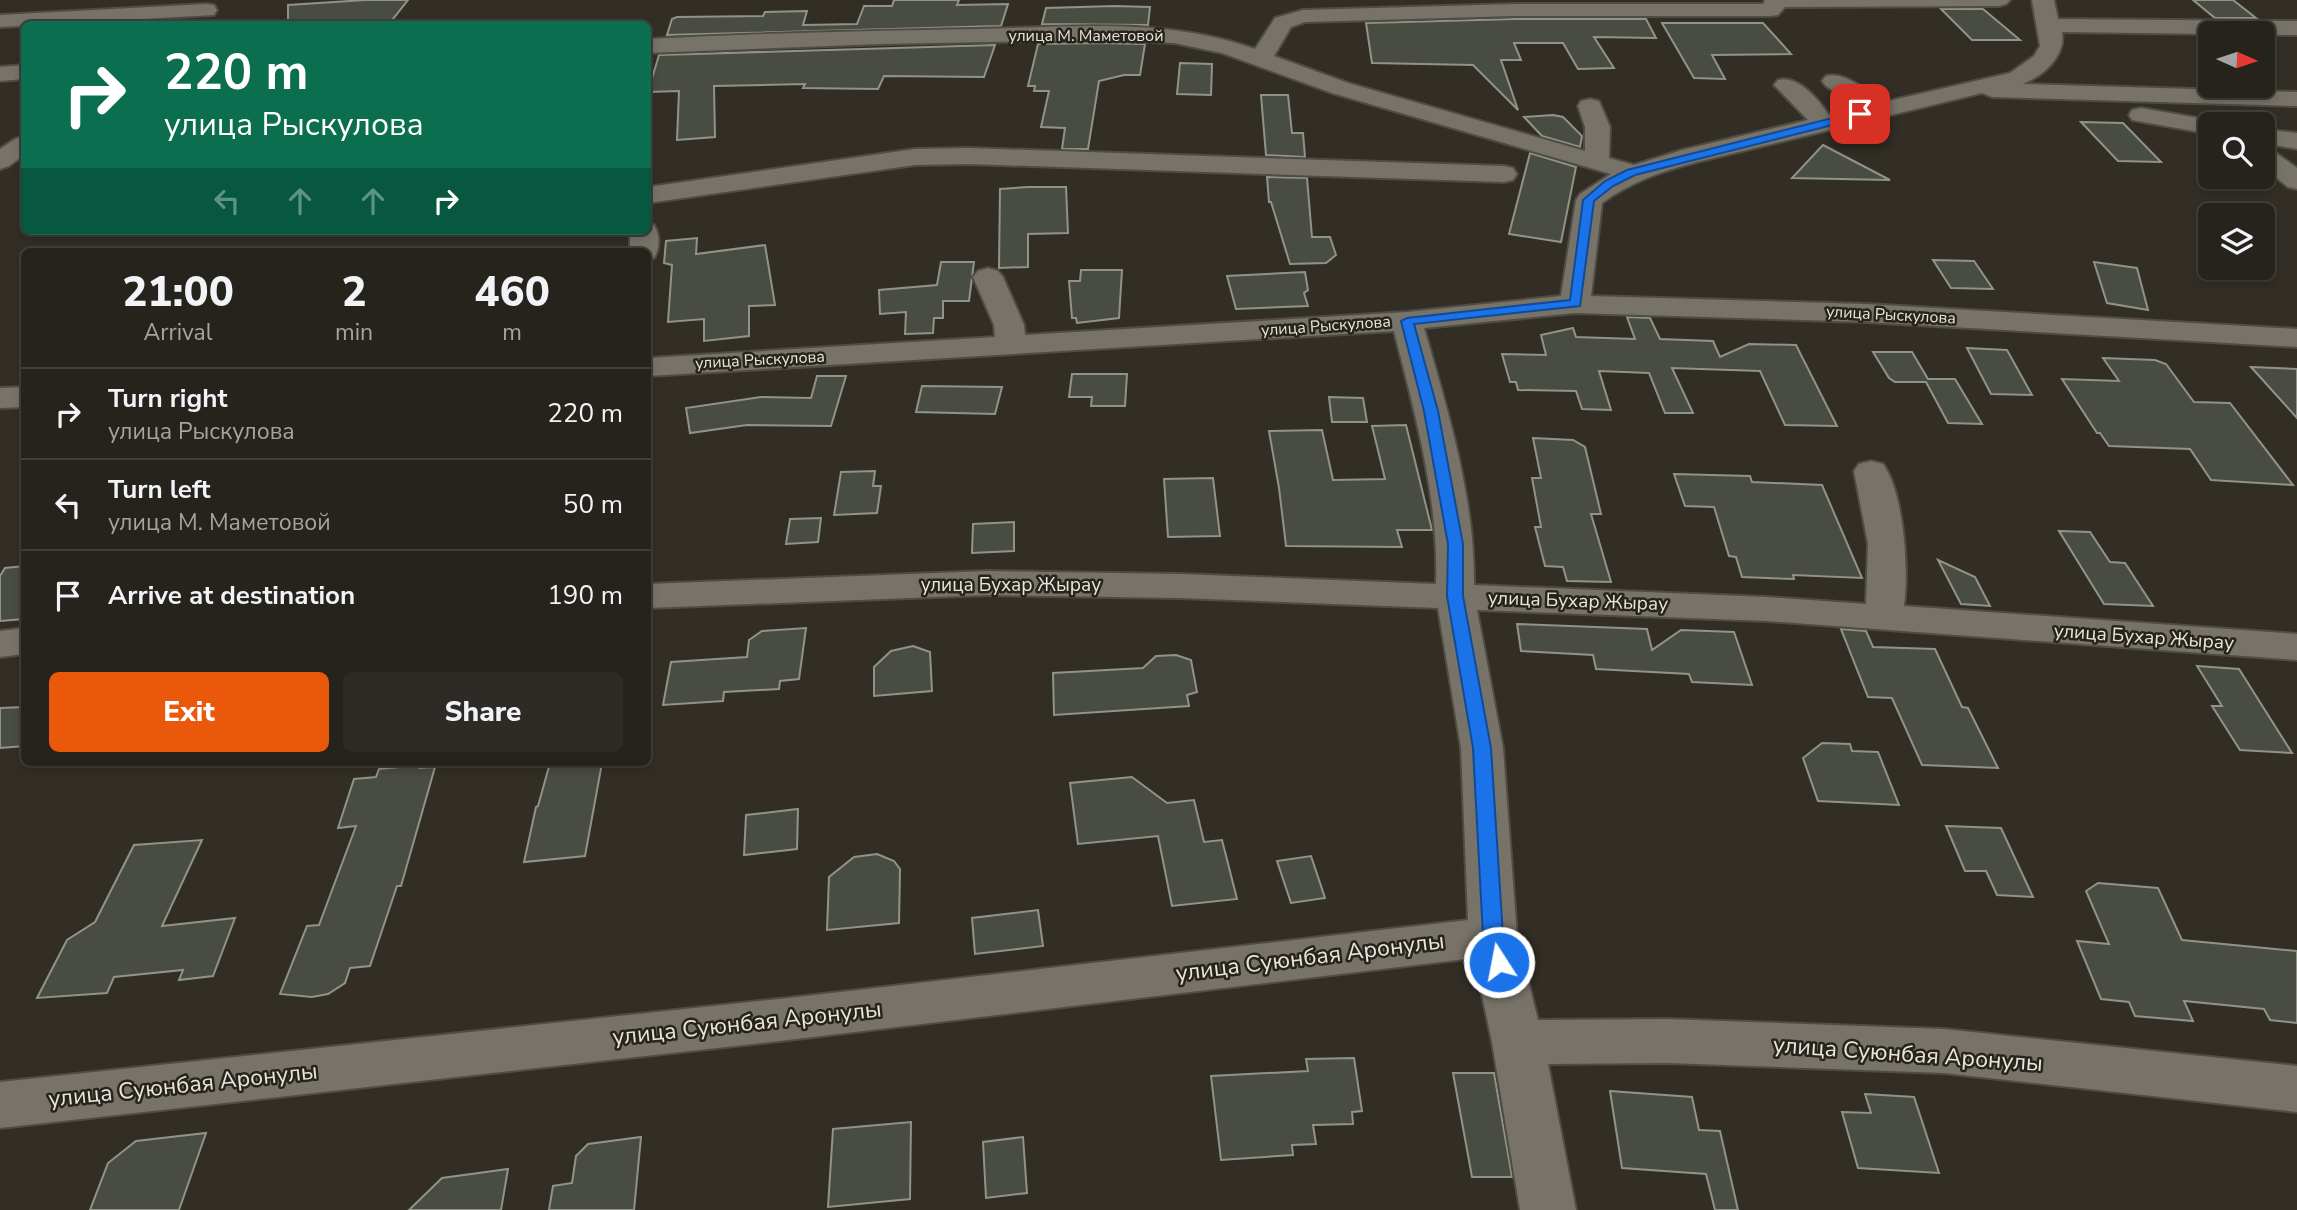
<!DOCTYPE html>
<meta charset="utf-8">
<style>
:root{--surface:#26221c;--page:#2e2a25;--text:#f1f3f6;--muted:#a4a4a3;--line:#423f3b;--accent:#ea580c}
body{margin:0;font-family:"Nunito Sans",sans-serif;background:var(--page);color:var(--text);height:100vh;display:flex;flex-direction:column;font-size:26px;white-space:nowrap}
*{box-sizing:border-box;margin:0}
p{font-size:23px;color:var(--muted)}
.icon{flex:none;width:38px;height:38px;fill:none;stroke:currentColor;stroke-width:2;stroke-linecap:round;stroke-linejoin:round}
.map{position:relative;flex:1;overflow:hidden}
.details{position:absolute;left:21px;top:248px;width:630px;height:518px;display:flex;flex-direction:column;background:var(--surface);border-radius:10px;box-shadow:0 4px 10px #0003,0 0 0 2px var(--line)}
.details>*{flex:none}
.guide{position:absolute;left:21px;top:21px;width:630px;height:214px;border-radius:10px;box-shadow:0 4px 10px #0003,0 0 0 2px var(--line);background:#0b6e4f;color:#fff;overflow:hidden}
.needle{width:46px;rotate:93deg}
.tools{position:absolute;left:2198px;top:21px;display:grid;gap:14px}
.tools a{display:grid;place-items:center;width:77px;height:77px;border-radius:10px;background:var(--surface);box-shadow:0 4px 10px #0003,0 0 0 2px var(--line);font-size:35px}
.pin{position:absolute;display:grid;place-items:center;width:60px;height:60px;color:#fff;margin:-30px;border-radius:14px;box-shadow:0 4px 10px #0006}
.me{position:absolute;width:77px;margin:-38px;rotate:349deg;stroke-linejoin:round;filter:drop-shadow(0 0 5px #0008)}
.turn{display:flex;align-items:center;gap:24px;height:147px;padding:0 28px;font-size:32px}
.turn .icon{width:91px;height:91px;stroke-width:2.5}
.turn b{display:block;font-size:49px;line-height:60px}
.lanes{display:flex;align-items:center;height:66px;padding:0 28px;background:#0003;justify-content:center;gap:35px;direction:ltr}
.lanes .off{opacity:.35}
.eta{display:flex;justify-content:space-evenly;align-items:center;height:119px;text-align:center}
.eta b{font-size:42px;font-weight:800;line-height:49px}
.primary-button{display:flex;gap:14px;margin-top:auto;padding:14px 28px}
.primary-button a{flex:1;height:80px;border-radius:10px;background:var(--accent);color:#fff;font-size:28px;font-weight:800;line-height:80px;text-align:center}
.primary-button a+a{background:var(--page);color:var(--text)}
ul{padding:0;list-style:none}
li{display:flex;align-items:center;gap:21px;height:91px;padding:0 28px;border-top:2px solid var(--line)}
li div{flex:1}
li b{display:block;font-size:26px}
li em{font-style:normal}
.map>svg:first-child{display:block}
.building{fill:#494c42;stroke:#919388;stroke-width:2}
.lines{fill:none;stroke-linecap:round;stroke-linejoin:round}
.minor-casing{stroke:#4f4c44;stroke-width:4}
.minor{fill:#787369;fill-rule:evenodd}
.route{fill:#1a73e8;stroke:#114b97;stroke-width:2}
.labels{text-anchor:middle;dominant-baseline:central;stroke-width:5;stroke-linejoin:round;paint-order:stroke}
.far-street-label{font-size:16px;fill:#e7e5df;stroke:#28241b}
.street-label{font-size:19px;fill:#e7e5df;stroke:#28241b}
.near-street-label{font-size:23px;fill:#e7e5df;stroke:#28241b}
</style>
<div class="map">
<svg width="2297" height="1210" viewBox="0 0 2297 1210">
<rect width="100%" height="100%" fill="#322e25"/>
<g class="building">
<path d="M365,0H408L389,24H288V5Z"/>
<path d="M894,0H959L957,5L1008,4L1001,26L667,35L672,19L677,17L763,16L765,12L807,11L803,25L857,24L864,6H892Z"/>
<path d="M2193,0H2233L2256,18H2215Z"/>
<path d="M1114,6L1150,7L1148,25L1042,24L1046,8Z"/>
<path d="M1941,9H1983L2020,40H1972Z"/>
<path d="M1515,19H1646L1656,38L1594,37L1614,68L1578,69L1563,43H1514L1521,60H1501L1518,110L1473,65L1372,63L1366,23Z"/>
<path d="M1662,23H1763L1791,54L1712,55L1725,79L1694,78Z"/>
<path d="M1100,43L1145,44L1140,75H1124L1099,81L1088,149H1062L1065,128L1041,127L1049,91H1034L1035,86H1028L1038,44Z"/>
<path d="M995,45L984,77L884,76L878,89L803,88L805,84L714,86L715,137L677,140L679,91L648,92L659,55Z"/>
<path d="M1180,63L1212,64L1211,95L1177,94Z"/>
<path d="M1261,95H1288L1292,133H1303L1305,157L1266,155Z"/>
<path d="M1553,115L1563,117L1582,136L1580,147L1542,136L1524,117Z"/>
<path d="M2081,122L2123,123L2161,162L2118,161Z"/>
<path d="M1823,145L1890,180L1792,178Z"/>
<path d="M1530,153L1576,167L1561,242L1509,234Z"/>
<path d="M1267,177L1307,178L1312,237H1330L1336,255L1326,263L1290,264L1271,202H1269Z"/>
<path d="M1028,187H1066L1068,233L1028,234V267L999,268L1000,189Z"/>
<path d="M697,238L696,254L765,245L775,305L749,306V336L704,341V319L668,322L672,265L664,263L666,241Z"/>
<path d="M1933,260L1974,261L1993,289L1951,288Z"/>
<path d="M941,262H974L969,301H943V318H934L933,333L905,334L906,312L880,314L879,290L937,285Z"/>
<path d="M2094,262L2137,268L2148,310L2107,303Z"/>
<path d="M1081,270H1122L1119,318L1077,323L1076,318H1072L1069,281H1080Z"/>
<path d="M1305,272L1308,290L1304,293L1308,306L1236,309L1227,276Z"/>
<path d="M1627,317L1650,318L1660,339L1713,341L1720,357L1749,344L1796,345L1837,426L1785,425L1760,371L1672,368L1693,413H1665L1649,373L1599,371L1611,410L1582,409L1576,391L1518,390L1516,382H1510L1502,354L1546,355L1541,335L1573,328L1576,337L1635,339Z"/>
<path d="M1967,348L2007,350L2032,395L1991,394Z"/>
<path d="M1873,352H1912L1928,379H1955L1982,424L1948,423L1926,382H1895L1889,378Z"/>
<path d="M2103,358L2155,360L2166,364L2194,402L2230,403L2293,485L2211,480L2190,449L2109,446L2100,433H2097L2062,379L2119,381Z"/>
<path d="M2251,367L2297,369V418Z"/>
<path d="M1072,374H1127L1125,406H1091L1092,397H1069Z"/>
<path d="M817,376H846L831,426L747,425L690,433L686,408L761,397L811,398Z"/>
<path d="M922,386L1002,387L995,414L916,412Z"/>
<path d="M1329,397L1363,398L1367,422H1332Z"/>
<path d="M1406,425L1432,530H1397L1402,547L1286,546L1279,488L1269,431L1322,430L1333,480L1385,479L1372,426Z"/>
<path d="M1533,438L1573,440L1585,447L1601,514H1591L1611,582L1567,581L1563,567L1545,566L1535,527H1541L1532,478H1541Z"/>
<path d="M875,471L873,486H881L877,513L834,515L841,472Z"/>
<path d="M1674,474L1750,476L1752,482L1822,485L1862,578L1793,575L1794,579L1742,577L1736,557L1729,556L1714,507L1685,506Z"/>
<path d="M1213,478L1220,536L1168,537L1164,479Z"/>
<path d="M821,518L818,542L786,544L790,519Z"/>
<path d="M1014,522V551L972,553L973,524Z"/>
<path d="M2059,531L2090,532L2110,562L2125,563L2153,606L2104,604Z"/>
<path d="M1938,560L1975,577L1990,606L1961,604Z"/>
<path d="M24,566V619L0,621V576L5,568Z"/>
<path d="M1517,624L1647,629L1652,650L1681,630L1734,632L1752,685L1692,682L1689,674L1596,669L1593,655L1521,651Z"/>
<path d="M806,628L799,679L780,681L779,689L724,692L723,701L663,705L671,662L747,657L749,640L762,631Z"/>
<path d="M1841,629L1866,631L1873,647L1935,649L1962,707L1968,708L1998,768L1922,765L1892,698L1868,697Z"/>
<path d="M913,646L930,652L932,691L874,696V667L891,651Z"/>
<path d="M1176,655L1191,660L1197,692L1187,695L1189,706L1054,715L1053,673L1143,668L1156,656Z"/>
<path d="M2197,666L2239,669L2292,753L2240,750L2212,706H2222Z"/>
<path d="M24,707V746L0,748V708Z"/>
<path d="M1822,743L1850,744L1852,751L1878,752L1899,805L1818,801L1803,758Z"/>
<path d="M550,763H602L585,856L524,862L536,807L538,806Z"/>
<path d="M421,765L420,768L435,767L401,886H397L370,966L350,968L345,983L328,994L312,997L280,994L307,926L319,925L356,826L338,828L354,779L376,777L379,769Z"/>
<path d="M1132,777L1167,803L1194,800L1204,842L1222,840L1237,899L1172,906L1158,836L1078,844L1070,783Z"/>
<path d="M798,809L797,849L744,855L746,815Z"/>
<path d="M1946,826L2001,828L2033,897L1997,895L1986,871H1965Z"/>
<path d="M202,840L162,926L235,918L213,976L179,980L183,970L114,977L107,993L37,998L67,940L95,922L134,845Z"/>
<path d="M877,854L894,861L900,869L899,923L827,930L829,877L854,857Z"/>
<path d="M1311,856L1325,898L1291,903L1277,861Z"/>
<path d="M2098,883L2158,888L2182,940L2297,951V1023L2270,1020L2264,1009L2184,1001L2193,1021L2135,1016L2129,1002L2101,999L2077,941L2109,944L2086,891Z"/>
<path d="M1038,910L1043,946L975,954L972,918Z"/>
<path d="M1354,1058L1362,1111L1352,1112L1353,1124L1313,1125L1316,1144L1292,1145L1293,1155L1221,1160L1211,1076L1308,1071L1306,1059Z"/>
<path d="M1453,1073H1494L1512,1177H1472Z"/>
<path d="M1610,1091L1692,1097L1699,1130L1720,1131L1738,1210H1715L1706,1174L1622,1168Z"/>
<path d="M1865,1094L1914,1097L1939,1173L1858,1168L1842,1112L1871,1113Z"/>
<path d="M911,1122L910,1199L828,1207L833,1129Z"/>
<path d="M206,1133L179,1210H90L108,1163L136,1141Z"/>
<path d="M641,1137L634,1210H549L553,1186L572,1183L576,1156L588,1144Z"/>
<path d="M1023,1137L1027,1193L986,1198L983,1142Z"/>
<path d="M508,1169L501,1210H409L442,1178Z"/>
</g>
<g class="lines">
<g class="minor-casing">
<g id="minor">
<path d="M1765,0H2010L2006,4L1999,6L1785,7L1778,15L1770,16H1515L1305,22L1291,27L1274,56L1348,83L1585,151V127L1578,106L1581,101L1590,99L1599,101L1610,127L1609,158L1634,165L1682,150L1808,120L1774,85L1778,80C1798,75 1818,99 1829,115L1860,108L1826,86L1822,81L1826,76C1846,71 1867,92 1884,102L2010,73L2034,56L2040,46L2032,0H2054L2058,19L2297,21V35L2062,32C2066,56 2044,75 2023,84L2297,92V106L1992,97L1982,93L1697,162C1662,171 1631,182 1602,203L1591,296L1866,304L2297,329V347L1866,322L1575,313L1424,328C1448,411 1475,499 1474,585L1767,597L1866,604L1868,544L1854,471L1859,464L1871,461L1883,464C1904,493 1909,570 1904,606L2297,634V660L1767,621L1477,610L1503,748L1517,936L1538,1020L1667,1019L1944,1029L2297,1066V1112L1944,1073L1667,1063L1548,1064L1576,1210H1520L1492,1042L1474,958L788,1040L0,1128V1082L788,998L1468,920L1461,748L1438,608L1180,598L987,595L648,608V584L987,571L1180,574L1436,584C1439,499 1415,413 1394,331L648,376V358L995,337L994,325L973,277L978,271L988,268L998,271L1003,277L1024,325L1025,335L1407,312L1561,296L1576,200L1580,194L1611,174L1332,93L1222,53L1174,43L1100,40L880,44L648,53V39C757,33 867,31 977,29C1069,27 1167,17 1255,49L1275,18L1303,10L1515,4H1763Z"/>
<path d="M206,4L214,5L217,10L214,15L0,27V15Z"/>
<path d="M24,65V79L0,81V67Z"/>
<path d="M2141,108L2210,120L2220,124H2210V134L2132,120L2129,115L2132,110Z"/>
<path d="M2263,129L2297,133V149L2263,143Z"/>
<path d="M24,136V155L9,166L0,169V149L15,139Z"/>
<path d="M2263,147L2272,150L2297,168V189L2288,187L2263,167Z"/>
<path d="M969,148L1504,166L1513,168L1517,174L1513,180L1504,182L969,164L915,165L648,203V187L915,149Z"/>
<path d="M648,224L654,225C660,234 660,249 654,258L648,260V252H630V231H648Z"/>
<path d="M24,387V407L0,408V388Z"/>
<path d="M24,628V654L0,657V631Z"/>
</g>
</g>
<use href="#minor" class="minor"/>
</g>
<path class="route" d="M1860,111L1864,112V117L1635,175L1613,186L1594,201L1580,306L1414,324L1438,411L1463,544V596L1491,748L1503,936L1509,962L1506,968L1499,971L1492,968L1483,936L1473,748L1447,596L1448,544L1424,411L1401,321L1407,318L1570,300L1583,200L1605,181L1627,170Z"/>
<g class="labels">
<g class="far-street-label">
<text x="1086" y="36">улица М. Маметовой</text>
<text transform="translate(1891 315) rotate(3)">улица Рыскулова</text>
<text transform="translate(1326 326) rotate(-4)">улица Рыскулова</text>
<text transform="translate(760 360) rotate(-3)">улица Рыскулова</text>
</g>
<g class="street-label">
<text x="1011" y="585">улица Бухар Жырау</text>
<text transform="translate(1578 601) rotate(2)">улица Бухар Жырау</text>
<text transform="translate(2144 637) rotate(4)">улица Бухар Жырау</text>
</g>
<g class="near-street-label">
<text transform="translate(1310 957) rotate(-7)">улица Суюнбая Аронулы</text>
<text transform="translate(747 1023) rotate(-6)">улица Суюнбая Аронулы</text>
<text transform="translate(1908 1054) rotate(4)">улица Суюнбая Аронулы</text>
<text transform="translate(183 1085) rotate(-6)">улица Суюнбая Аронулы</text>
</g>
</g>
</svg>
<div class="tools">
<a><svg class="needle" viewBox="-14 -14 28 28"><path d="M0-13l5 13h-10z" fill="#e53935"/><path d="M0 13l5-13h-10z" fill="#a4a4a3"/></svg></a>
<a><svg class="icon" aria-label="search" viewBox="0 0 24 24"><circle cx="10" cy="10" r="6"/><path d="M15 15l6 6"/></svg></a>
<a><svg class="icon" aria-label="layers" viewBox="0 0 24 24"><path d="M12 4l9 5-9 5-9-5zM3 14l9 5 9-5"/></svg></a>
</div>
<div class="pin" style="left:1860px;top:114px;background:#d93025"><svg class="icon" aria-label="arrive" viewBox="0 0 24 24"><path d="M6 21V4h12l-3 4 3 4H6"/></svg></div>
<svg class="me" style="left:1499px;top:962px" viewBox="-20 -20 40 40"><circle r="17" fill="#1a73e8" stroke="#fff" stroke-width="3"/><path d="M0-11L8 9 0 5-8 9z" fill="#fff"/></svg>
<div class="guide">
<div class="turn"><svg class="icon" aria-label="right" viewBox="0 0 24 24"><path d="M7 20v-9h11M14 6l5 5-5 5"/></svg><div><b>220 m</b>улица Рыскулова</div></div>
<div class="lanes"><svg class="icon off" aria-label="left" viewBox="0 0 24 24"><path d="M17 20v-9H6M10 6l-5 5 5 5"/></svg><svg class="icon off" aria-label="ahead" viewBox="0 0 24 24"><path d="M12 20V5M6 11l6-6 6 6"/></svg><svg class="icon off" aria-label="ahead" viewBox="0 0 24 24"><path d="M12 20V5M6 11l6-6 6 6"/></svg><svg class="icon" aria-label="right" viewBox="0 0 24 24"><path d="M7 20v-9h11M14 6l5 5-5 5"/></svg></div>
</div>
<section class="details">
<div class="eta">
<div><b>21:00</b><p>Arrival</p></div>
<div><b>2</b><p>min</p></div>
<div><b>460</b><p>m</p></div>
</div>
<ul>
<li><svg class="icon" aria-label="right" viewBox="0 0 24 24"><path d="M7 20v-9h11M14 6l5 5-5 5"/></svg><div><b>Turn right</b><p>улица Рыскулова</p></div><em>220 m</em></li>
<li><svg class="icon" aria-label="left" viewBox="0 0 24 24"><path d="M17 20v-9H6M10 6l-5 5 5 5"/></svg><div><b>Turn left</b><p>улица М. Маметовой</p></div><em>50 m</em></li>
<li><svg class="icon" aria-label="arrive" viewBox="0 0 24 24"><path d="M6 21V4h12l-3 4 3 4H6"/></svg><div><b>Arrive at destination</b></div><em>190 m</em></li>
</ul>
<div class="primary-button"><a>Exit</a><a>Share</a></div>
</section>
</div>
